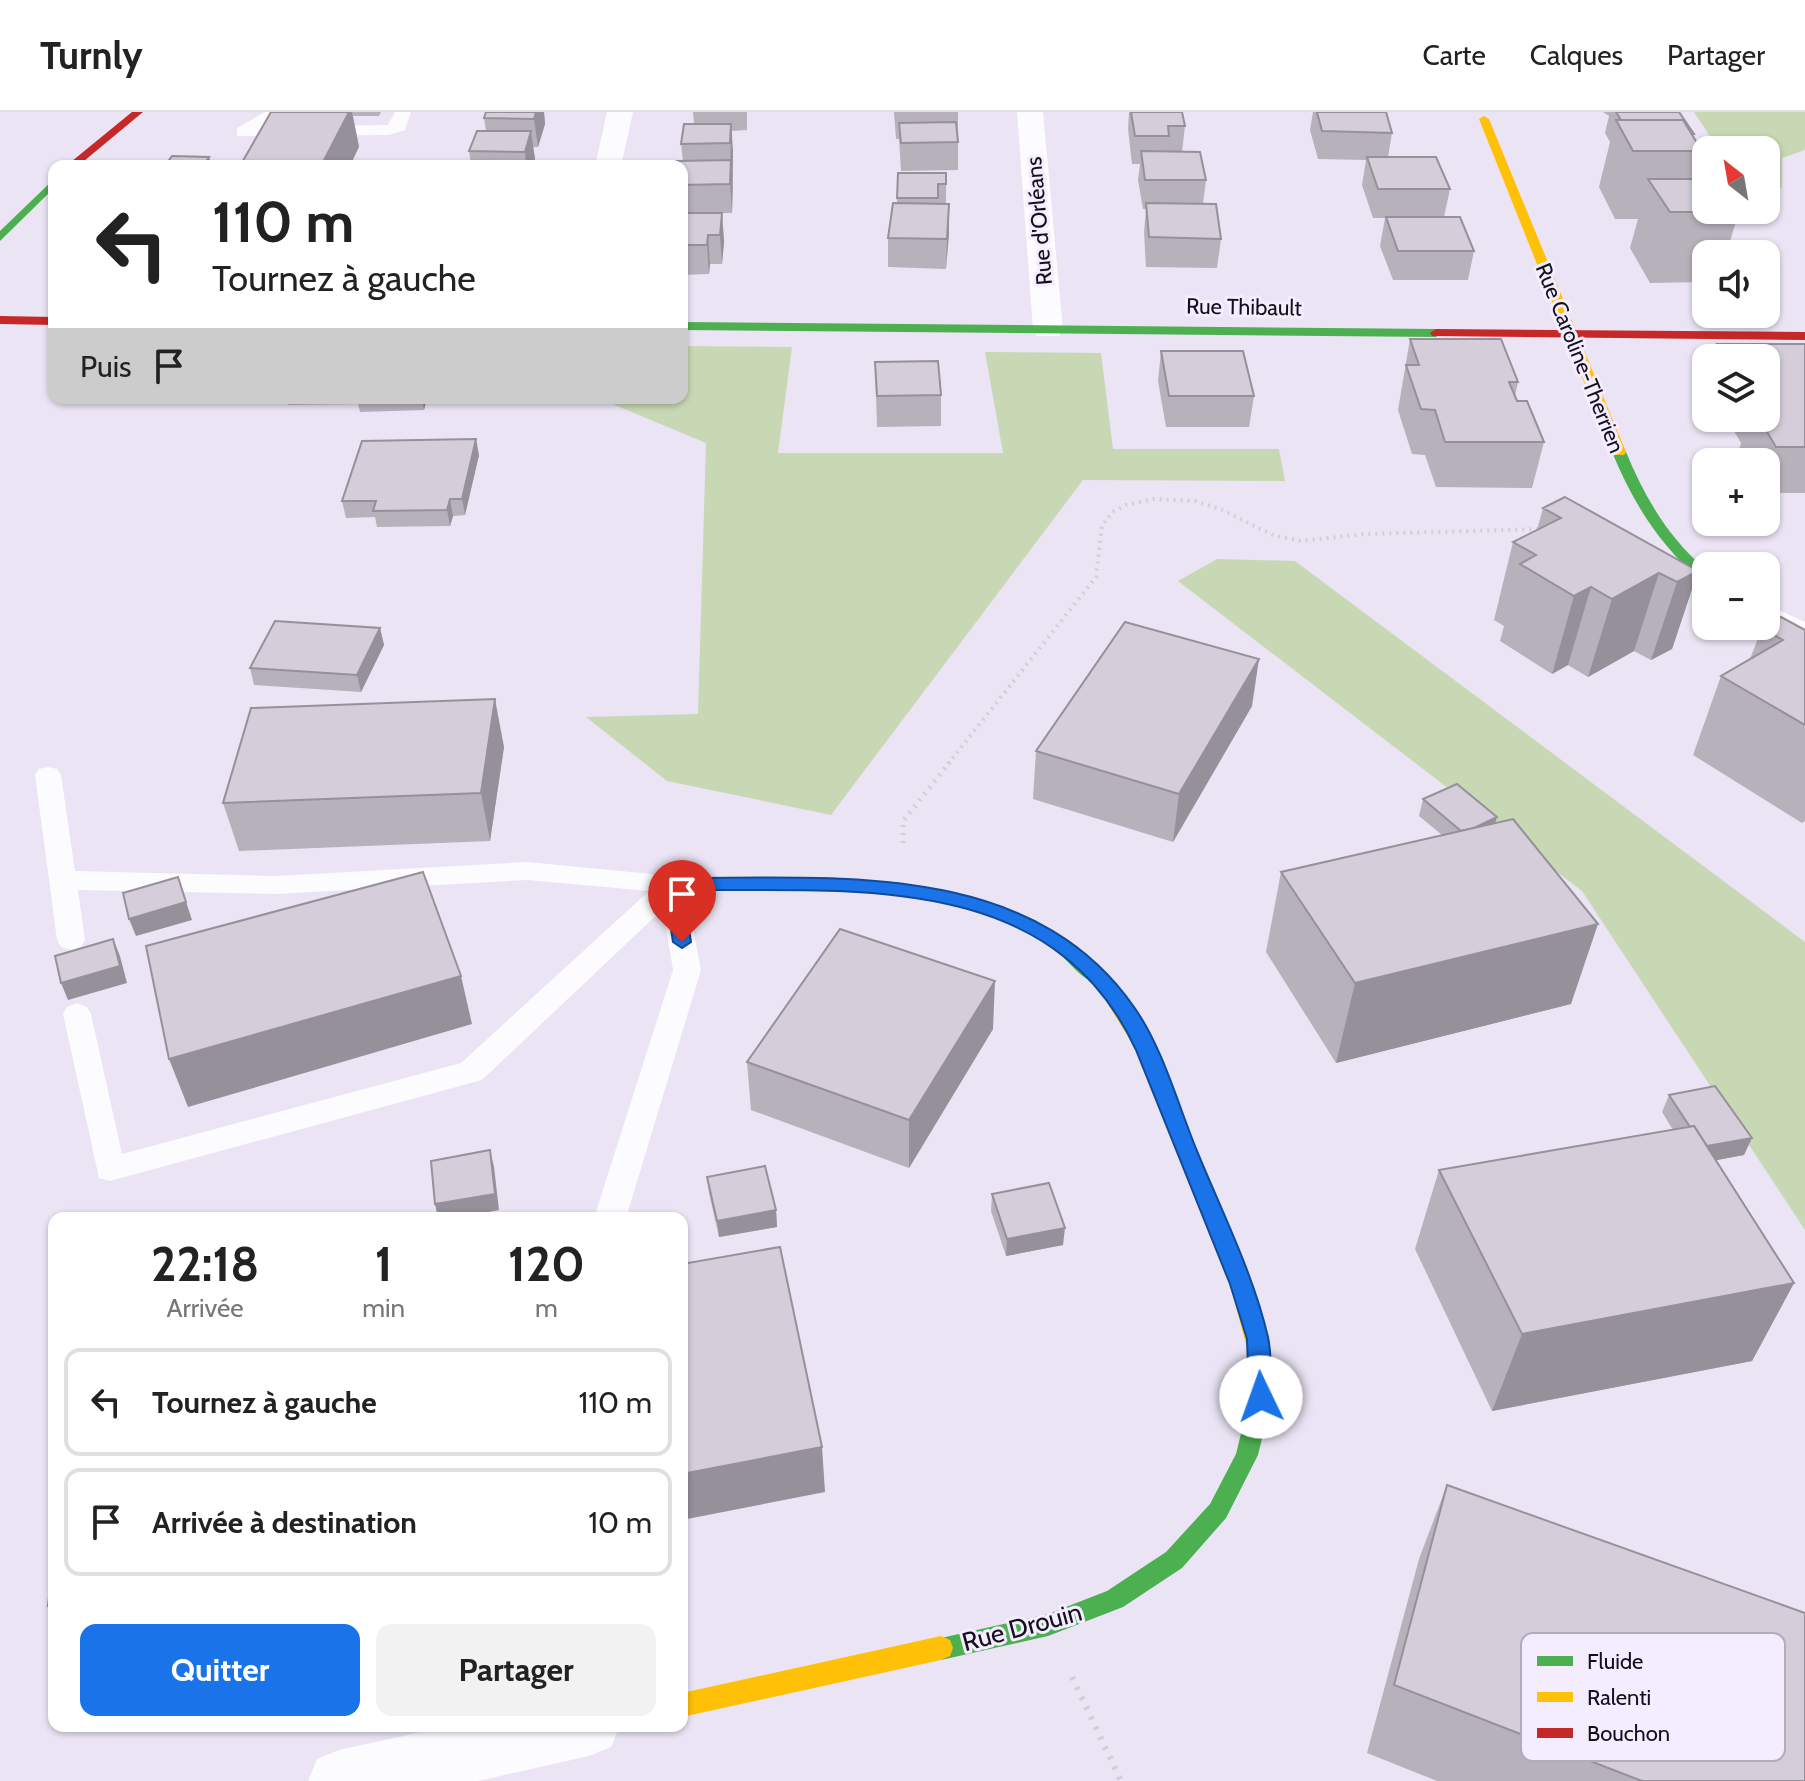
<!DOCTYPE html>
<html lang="fr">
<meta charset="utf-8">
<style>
:root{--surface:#fff;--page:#f2f2f2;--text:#222;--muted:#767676;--line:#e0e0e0;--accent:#1a73e8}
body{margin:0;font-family:Cabin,sans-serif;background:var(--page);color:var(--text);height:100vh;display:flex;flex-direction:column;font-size:30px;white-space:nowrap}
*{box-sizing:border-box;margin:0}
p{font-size:26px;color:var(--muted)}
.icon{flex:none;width:44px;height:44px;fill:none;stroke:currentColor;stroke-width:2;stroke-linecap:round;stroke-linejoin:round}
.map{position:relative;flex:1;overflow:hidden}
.details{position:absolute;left:48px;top:1100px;width:640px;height:520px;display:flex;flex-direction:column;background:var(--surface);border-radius:16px;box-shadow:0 2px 6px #0004}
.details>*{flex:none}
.hud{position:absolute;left:48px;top:48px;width:640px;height:244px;border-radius:16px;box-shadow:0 2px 6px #0004;background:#fff;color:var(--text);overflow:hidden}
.needle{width:52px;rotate:329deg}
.controls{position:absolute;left:1692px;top:24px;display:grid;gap:16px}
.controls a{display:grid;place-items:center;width:88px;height:88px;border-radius:16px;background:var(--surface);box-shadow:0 2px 6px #0004;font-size:40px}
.pin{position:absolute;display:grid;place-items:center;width:68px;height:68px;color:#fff;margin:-82px -34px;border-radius:50% 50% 50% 0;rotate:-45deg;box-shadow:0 0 8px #0007}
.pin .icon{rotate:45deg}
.me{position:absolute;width:88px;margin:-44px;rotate:357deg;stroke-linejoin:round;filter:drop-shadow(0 0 6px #0008)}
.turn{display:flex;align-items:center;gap:28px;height:168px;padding:0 32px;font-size:36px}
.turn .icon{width:104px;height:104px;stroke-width:2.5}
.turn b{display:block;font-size:56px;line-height:68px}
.then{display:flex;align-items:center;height:76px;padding:0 32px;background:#0003;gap:16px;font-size:30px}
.eta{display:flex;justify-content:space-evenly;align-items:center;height:136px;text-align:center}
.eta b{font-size:48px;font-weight:700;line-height:56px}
.primary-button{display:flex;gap:16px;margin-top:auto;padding:16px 32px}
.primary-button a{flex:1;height:92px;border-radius:16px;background:var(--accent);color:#fff;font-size:32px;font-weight:700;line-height:92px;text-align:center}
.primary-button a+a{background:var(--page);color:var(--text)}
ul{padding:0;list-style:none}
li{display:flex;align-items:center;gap:24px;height:108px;margin:0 16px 12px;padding:0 16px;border:4px solid var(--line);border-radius:16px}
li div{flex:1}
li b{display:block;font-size:30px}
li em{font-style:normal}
header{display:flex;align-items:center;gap:48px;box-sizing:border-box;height:112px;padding:0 40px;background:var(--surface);border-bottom:2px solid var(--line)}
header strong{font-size:38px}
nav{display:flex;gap:44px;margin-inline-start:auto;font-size:28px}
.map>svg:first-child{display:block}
.green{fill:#c8d8b4}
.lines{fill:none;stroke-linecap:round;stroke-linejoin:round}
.path-far2{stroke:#d0cfd4;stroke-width:4;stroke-dasharray:2 5;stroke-linecap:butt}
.path-far1{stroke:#d0cfd4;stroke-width:5;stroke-dasharray:2 6;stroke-linecap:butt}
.path{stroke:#d0cfd4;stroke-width:6;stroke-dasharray:3 8;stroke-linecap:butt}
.lane{fill:#fcfbfd;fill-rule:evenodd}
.street{fill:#fcfbfd;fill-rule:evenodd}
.fast{fill:#4caf50;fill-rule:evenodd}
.slow{fill:#ffc107;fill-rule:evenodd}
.jam{fill:#c62828;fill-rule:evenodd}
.wall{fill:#b7b1bb}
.shaded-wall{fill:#959099}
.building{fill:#d5ceda;stroke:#959099;stroke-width:2}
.route{fill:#1a73e8;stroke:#114b97;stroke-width:2}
.labels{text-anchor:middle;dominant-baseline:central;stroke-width:6;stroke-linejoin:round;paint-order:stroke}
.far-street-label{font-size:22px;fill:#141019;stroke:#f4edff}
.street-label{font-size:26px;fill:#141019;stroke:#f4edff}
.key{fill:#f4edff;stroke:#b1abba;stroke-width:2}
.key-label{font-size:22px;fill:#141019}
</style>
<header>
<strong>Turnly</strong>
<nav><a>Carte</a><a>Calques</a><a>Partager</a></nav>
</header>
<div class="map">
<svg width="1805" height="1669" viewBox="0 0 1805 1669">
<rect width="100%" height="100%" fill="#eae4f4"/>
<g class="green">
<path d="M1694,0H1805V38L1782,46V76L1766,75V38H1719Z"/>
<path d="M682,234L792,235L778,341H1003L985,240L1101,241L1113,337H1279L1285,369L1083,368L831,703L667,669L586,605L698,602L706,331L598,286H682Z"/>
<path d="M1217,447L1295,449L1805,830V1118L1582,779L1178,469Z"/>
</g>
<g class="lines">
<path class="path-far2" d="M948,652L1096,465L1102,413L1114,399L1126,393L1153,387L1195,389L1220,397L1273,423L1301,429L1365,422L1542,417"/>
<path class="path-far1" d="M903,731V709L950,650"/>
<path class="path" d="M1072,1565L1121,1669"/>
<g class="lane">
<path d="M265,0H285L264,15L388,13L395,0H411L405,18L389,23L237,24V16Z"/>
<path d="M48,655L57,657L61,663L75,759L276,764L527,750L683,765L701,858L626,1106H594L673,858L663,797L482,968L110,1069L99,1066L63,902L67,895L77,891L87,895L91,902L122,1042L461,951L649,779L527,768L276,782L78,778L85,828L81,835L71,838L61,835L57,828L35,663L39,657Z"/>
</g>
<g class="street">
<path d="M607,0H633L621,54H595Z"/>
<path d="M1017,0H1043L1063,218L1059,224H1037L1033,218Z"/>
<path d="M1766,492L1805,510V536L1759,514H1766Z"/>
<path d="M449,1614H620L611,1635L589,1644L478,1669H308L317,1647L339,1638Z"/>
</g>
<g class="fast">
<path d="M54,67V76L0,129V119Z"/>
<path d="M682,210L1436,217L1442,221L1436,225L682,218Z"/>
<path d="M1619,336L1626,340C1645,386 1668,425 1706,458V470L1701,469C1659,432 1633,391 1612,340Z"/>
<path d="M822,765C904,770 983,778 1055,821C1072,832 1090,845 1101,862L1092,869C1079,865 1070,850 1059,842C1042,828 1021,816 1001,808C897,768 783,777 673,778L664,772L673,766Z"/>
<path d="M1259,1231L1267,1233L1270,1240L1272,1285L1258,1343L1226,1406L1182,1456L1123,1495L1048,1524L941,1548L932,1544L929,1536L932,1528L1048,1502L1107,1479L1166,1440L1210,1392L1236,1342L1250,1285L1248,1240L1251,1233Z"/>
</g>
<g class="slow">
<path d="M1484,4L1489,7L1626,340L1624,343H1614L1612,340L1479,7Z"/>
<path d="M1092,855L1098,857L1113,871L1155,938L1252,1172L1270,1240L1267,1247L1259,1249L1251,1247L1248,1240L1230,1172L1137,939L1101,881L1083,862Z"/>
<path d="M941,1524L950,1528L953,1536L950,1544L941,1548L682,1605V1581Z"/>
</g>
<g class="jam">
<path d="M132,0H143L78,54H66Z"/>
<path d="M0,204L54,205V213L0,212Z"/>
<path d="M1436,217L1805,220V228L1432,224L1430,221Z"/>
</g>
</g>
<g class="wall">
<path d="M271,0H381L379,4H353L359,35Z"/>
<path d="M486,0H544L545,12L538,35H533L535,47L533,54H468L471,52L469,39L486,19L484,6Z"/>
<path d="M693,0H747V18L732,19L733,77L732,101H682L683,49L681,32L694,12Z"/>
<path d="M894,0H958V58L901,59L899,27H896Z"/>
<path d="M1129,0H1182L1185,14L1182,40L1206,68L1203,92L1221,127L1217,156L1146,155L1144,120L1146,97H1143L1138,68L1140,52H1132L1128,17Z"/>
<path d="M1313,0H1386L1392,21L1388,45L1450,77L1444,105L1474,139L1468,168H1393L1380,134L1385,106H1373L1362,73L1366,48L1318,47L1310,18Z"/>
<path d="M1603,0H1679L1694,22L1693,25L1702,39L1694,67L1739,100L1726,142H1706V170L1650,171L1630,136L1638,107H1615L1599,75L1610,30L1605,21L1609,4Z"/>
<path d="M898,61H946V92L949,121L946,157L888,155V126L897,91Z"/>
<path d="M682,101H722L724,130L722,152H710L709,162L682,163Z"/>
<path d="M1410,227L1518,270L1515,284L1544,330L1532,376L1436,375L1425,343L1412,342L1398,298Z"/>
<path d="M1717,232H1805V381H1766V350H1743L1738,341L1741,331L1734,319H1727L1719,306H1766V246H1712Z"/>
<path d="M1161,239L1254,284L1249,315H1166L1158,269Z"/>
<path d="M875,250L941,283V314L877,315Z"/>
<path d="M1706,266V281L1703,276Z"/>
<path d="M286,286H427L424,298L360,300L358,292L288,293Z"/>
<path d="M479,343L465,403L453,404L450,414L377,415L375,405L346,406L342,389Z"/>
<path d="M1543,396L1698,459L1672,537L1651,548L1634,539L1588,565L1568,553L1552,562L1500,529L1504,514L1494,508L1513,430L1537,418Z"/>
<path d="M380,516L384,533L361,580L254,573L250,556Z"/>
<path d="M1762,516L1805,518V709L1802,711L1693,643L1721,564L1750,547Z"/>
<path d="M1252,594L1173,730L1033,687L1036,639Z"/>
<path d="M504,635L490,729L239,739L223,691Z"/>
<path d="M1423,687L1496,711L1571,892L1336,951L1266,840L1281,760L1442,723L1419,704Z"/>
<path d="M993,917L909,1056L751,998L747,950Z"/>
<path d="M1669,983L1744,1043L1716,1048L1794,1171L1752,1249L1492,1299L1415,1137L1439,1058L1673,1018L1662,1000Z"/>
<path d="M707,1065L776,1098L777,1115L719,1125L709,1081Z"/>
<path d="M992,1082L1063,1133L1006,1144L991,1099Z"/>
<path d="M1447,1373L1805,1669H1437L1367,1641L1419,1447Z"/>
<path d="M54,1442V1503L48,1494Z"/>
</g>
<g class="shaded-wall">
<path d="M349,0H352L359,35L350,54H321Z"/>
<path d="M536,0H544L545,12L538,35L534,7Z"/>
<path d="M731,12L733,40L732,101L730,72Z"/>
<path d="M531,19L535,47L533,54H526L525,40Z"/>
<path d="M209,45L212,54H203Z"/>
<path d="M949,92V121L946,157L947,127Z"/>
<path d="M722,101L724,130L722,152L720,123Z"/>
<path d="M708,123L710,152L709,162L707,133Z"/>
<path d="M422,286H427L424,298Z"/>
<path d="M476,327L479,343L465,403L462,387Z"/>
<path d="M450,387L453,404L450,414L447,398Z"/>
<path d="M1698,459L1672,537L1651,548L1677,470Z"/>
<path d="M1659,461L1634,539L1588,565L1612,487Z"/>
<path d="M1591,475L1568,553L1552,562L1574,484Z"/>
<path d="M380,516L384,533L361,580L357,563Z"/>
<path d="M1259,547L1252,594L1173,730L1179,682Z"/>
<path d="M495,587L504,635L490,729L481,681Z"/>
<path d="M1497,705L1492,722L1464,720Z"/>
<path d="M178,765L192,808L136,824L129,807Z"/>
<path d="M1598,812L1571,892L1336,951L1355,871Z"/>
<path d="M113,827L120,844L127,871L68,888L61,871Z"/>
<path d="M461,864L472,912L188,995L169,947Z"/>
<path d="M995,869L993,917L909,1056V1008Z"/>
<path d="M1752,1026L1744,1043L1696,1052L1704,1035Z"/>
<path d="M490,1038L494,1055L499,1098L457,1106H438L435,1092Z"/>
<path d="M776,1098L777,1115L719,1125L717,1109Z"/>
<path d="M1065,1116L1063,1133L1006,1144L1007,1127Z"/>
<path d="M1794,1171L1752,1249L1492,1299L1522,1222Z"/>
<path d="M822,1335L825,1380L682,1408V1362Z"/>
</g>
<g class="building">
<path d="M271,0H349L321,54H240Z"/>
<path d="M486,0H536L534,7L484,6Z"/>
<path d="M1131,0H1182L1185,14H1168L1169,24H1135Z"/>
<path d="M1317,0H1386L1392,21L1322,19Z"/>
<path d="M1616,0H1679L1694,22H1691L1683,8H1621Z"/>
<path d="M1616,8H1683L1702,39H1633Z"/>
<path d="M956,10L958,30L901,31L899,11Z"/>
<path d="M684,12H731L730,31L681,32Z"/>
<path d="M477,19H531L525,40L469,39Z"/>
<path d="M1141,39L1200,40L1206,68H1145Z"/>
<path d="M172,44L209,45L203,54H165Z"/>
<path d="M1367,45H1436L1450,77H1378Z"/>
<path d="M731,48L730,72L682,73V54H675L676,49Z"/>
<path d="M469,52L515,53L468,54Z"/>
<path d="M898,61H946V72H938V86H897Z"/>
<path d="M1648,67H1706V98H1737L1739,100H1670Z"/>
<path d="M893,91L949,92L947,127L888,126Z"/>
<path d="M1146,91L1216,92L1221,127L1149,125Z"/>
<path d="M682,101H722L720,123H708L707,133H682Z"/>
<path d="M1386,105H1460L1474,139H1398Z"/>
<path d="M1410,227H1501L1518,270H1509L1517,289H1527L1544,330H1445L1435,298L1421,297L1406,253H1419Z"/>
<path d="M1717,232H1805V335H1776L1759,306H1766V246H1725Z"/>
<path d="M1161,239H1243L1254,284H1169Z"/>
<path d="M938,249L941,283L877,284L875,250Z"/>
<path d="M476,327L462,387H450L447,398L373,399L376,389H342L362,329Z"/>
<path d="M1565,385L1698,459L1677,470L1659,461L1612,487L1591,475L1574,484L1520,452L1536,443L1513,430L1561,406L1543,396Z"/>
<path d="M1781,505L1805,518V613L1721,564L1783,528L1762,516Z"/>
<path d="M275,509L380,516L357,563L250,556Z"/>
<path d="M1125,510L1259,547L1179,682L1036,639Z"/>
<path d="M495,587L481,681L223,691L251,596Z"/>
<path d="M1457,672L1497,705L1474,716L1461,719L1423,687Z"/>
<path d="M1513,707L1598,812L1355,871L1281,760Z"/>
<path d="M423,760L461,864L169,947L146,834Z"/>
<path d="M178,765L186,790L129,807L123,781Z"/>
<path d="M840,817L995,869L909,1008L747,950Z"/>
<path d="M113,827L120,854L61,871L55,844Z"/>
<path d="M1715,974L1752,1026L1707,1034L1694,1014L1690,1015L1669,983Z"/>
<path d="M1694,1014L1794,1171L1522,1222L1439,1058Z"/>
<path d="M490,1038L495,1082L435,1092L431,1049Z"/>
<path d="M765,1054L776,1098L717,1109L707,1065Z"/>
<path d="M1049,1071L1065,1116L1007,1127L992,1082Z"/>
<path d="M780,1135L822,1335L682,1362V1152Z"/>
<path d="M1447,1373L1805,1501V1669H1642L1394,1573Z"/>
<path d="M54,1442V1493L48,1494Z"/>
</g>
<path class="route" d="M673,766C833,767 1030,746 1134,895C1163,936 1178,993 1197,1039C1222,1100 1253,1161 1268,1225C1272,1244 1271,1266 1272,1285L1268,1292L1261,1295L1253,1292L1249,1285L1247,1227L1230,1172L1136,938C1052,756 850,780 683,778L691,830L682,836L673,830L664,772Z"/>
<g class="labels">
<g class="far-street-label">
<text transform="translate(1039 109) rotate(-95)">Rue d'Orléans</text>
<text transform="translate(1244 195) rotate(1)">Rue Thibault</text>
<text transform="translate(1580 246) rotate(68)">Rue Caroline-Therrien</text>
</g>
<g class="street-label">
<text transform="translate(1022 1515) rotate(-15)">Rue Drouin</text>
</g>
</g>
<rect x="1521" y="1521" width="264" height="128" rx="12" class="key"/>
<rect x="1537" y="1544" width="36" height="10" fill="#4caf50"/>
<rect x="1537" y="1580" width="36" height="10" fill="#ffc107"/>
<rect x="1537" y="1616" width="36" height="10" fill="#c62828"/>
<g class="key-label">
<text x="1587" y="1557">Fluide</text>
<text x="1587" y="1593">Ralenti</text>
<text x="1587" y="1629">Bouchon</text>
</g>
</svg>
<div class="controls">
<a><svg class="needle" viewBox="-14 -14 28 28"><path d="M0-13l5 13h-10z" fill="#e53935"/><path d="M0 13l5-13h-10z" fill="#767676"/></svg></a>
<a><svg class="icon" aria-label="sound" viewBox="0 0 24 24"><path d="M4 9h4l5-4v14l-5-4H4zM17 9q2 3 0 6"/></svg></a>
<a><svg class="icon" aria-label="layers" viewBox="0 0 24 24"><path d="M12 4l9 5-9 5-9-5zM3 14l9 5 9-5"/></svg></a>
<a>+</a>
<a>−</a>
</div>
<div class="pin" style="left:682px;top:830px;background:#d93025"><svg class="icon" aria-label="arrive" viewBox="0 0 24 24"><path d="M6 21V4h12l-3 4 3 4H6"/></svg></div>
<svg class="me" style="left:1261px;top:1285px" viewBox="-20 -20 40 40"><circle r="19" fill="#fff"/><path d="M0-13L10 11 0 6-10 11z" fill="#1a73e8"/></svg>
<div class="hud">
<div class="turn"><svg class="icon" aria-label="left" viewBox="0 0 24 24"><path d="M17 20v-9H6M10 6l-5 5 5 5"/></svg><div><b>110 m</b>Tournez à gauche</div></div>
<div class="then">Puis<svg class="icon" aria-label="arrive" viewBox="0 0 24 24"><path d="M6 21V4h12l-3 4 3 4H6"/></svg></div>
</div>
<section class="details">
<div class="eta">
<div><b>22:18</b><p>Arrivée</p></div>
<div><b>1</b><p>min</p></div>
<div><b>120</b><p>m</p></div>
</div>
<ul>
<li><svg class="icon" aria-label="left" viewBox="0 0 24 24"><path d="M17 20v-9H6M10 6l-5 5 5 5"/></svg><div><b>Tournez à gauche</b></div><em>110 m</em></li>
<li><svg class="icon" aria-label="arrive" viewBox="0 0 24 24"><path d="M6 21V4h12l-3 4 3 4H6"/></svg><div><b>Arrivée à destination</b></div><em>10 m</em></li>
</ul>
<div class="primary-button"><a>Quitter</a><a>Partager</a></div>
</section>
</div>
